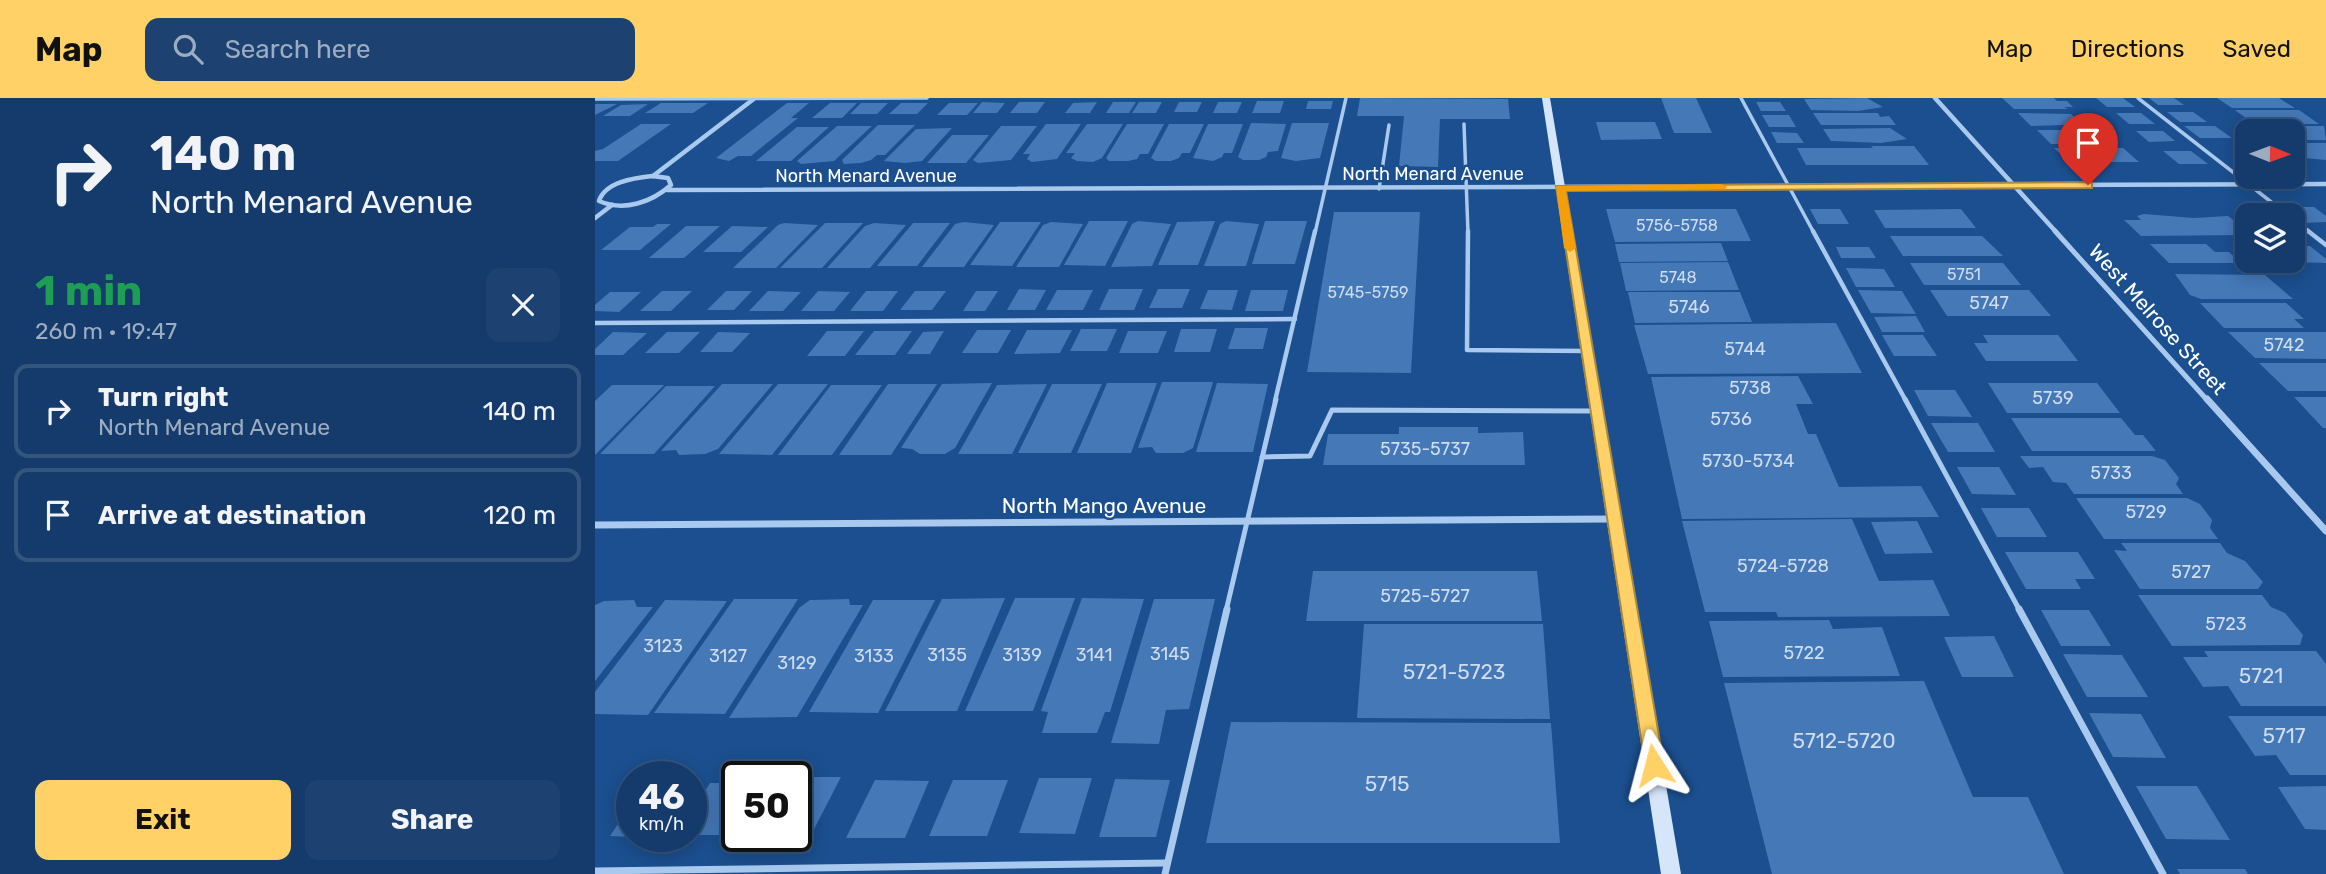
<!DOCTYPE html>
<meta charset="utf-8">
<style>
:root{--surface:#143b6b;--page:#1d4271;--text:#f1f3f6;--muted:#9dadc1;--line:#33557e;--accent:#ffd166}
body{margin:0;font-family:Rubik,sans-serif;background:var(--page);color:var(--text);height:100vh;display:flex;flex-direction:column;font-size:26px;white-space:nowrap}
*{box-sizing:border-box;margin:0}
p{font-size:23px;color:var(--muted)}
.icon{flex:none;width:38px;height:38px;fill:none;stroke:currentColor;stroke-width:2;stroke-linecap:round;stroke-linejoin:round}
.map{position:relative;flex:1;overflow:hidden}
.details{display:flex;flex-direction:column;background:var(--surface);width:595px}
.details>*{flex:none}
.banner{background:#143b6b;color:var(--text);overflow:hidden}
.needle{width:46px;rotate:91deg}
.fabs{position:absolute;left:1640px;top:21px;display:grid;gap:14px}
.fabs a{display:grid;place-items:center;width:70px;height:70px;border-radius:14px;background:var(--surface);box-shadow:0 4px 18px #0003,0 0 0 2px var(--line);font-size:35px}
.speed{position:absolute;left:21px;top:663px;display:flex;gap:14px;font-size:35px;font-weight:700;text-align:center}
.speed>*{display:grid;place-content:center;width:91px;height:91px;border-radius:50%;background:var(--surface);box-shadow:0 4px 18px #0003,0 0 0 2px var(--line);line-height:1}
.speed small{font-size:18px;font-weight:400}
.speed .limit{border:4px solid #111;border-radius:10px;background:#fff;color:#111}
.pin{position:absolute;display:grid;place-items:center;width:60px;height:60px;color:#fff;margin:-72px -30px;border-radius:50% 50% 50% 0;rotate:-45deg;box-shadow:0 0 7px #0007}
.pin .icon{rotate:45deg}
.me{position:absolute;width:77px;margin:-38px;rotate:351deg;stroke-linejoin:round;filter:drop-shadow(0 0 5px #0008)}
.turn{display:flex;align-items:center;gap:24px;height:147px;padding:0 35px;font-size:32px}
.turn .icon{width:91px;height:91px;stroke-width:2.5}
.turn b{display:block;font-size:49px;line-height:60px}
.round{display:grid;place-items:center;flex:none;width:74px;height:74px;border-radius:14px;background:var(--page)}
.summary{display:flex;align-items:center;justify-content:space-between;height:119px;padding:0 35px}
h1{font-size:42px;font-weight:700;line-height:52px;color:#1e9e55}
.button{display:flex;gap:14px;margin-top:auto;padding:14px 35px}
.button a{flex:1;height:80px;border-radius:14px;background:var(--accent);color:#111;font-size:28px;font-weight:700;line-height:80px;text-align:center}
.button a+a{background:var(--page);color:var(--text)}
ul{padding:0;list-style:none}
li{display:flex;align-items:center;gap:21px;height:94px;margin:0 14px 10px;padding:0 21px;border:4px solid var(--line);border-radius:14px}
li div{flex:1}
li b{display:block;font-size:26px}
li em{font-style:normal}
header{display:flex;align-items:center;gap:42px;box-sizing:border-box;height:98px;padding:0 35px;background:var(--accent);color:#111}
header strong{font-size:33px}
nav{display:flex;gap:38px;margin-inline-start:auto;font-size:24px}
.search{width:490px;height:63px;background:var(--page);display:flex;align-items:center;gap:18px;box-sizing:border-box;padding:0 24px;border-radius:14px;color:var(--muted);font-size:26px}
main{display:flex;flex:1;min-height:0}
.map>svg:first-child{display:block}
.building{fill:#4478b7}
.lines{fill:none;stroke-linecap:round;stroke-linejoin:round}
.service-far3{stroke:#a9c9ee;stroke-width:3.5}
.service-far2{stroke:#a9c9ee;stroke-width:4.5}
.service-far1{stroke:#a9c9ee;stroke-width:5}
.service{stroke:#a9c9ee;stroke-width:7}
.minor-far2{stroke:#a9c9ee;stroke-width:4.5}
.minor-far1{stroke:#a9c9ee;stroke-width:5}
.minor{stroke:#a9c9ee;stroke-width:7}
.secondary{fill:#d6e6fa;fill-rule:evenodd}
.route{fill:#ffd166;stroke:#a68842;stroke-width:2}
.slow{fill:#f59e0b}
.labels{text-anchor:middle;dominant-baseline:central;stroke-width:5;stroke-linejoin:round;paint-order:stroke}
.far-number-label{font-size:16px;fill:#d0dded}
.far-street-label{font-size:18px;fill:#fff;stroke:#1b4f8f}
.number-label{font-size:18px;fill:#d0dded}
.street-label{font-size:21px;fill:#fff;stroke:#1b4f8f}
.near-number-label{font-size:21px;fill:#d0dded}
</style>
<header>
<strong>Map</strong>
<div class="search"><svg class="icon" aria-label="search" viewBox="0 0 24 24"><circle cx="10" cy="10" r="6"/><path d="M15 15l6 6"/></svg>Search here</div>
<nav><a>Map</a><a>Directions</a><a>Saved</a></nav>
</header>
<main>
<section class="details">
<div class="banner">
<div class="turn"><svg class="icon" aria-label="right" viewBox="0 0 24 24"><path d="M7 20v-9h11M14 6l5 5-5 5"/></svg><div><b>140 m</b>North Menard Avenue</div></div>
</div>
<div class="summary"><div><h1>1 min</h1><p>260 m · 19:47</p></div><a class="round"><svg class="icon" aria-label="close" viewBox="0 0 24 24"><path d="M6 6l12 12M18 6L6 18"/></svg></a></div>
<ul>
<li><svg class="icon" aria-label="right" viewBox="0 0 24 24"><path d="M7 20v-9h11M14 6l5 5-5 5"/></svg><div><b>Turn right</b><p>North Menard Avenue</p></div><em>140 m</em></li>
<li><svg class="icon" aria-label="arrive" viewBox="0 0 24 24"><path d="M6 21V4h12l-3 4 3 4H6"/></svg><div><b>Arrive at destination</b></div><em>120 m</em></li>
</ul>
<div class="button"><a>Exit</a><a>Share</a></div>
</section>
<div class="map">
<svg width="1731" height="776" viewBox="0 0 1731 776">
<rect width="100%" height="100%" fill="#1b4f8f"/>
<g class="building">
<path d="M765,0L913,1L915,21H845L843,69L804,68L809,18H762Z"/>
<path d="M1066,0H1101L1117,35H1079Z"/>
<path d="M1272,0L1288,9L1263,13L1216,12L1209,1Z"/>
<path d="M1407,0H1459L1462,3H1472L1478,9H1469L1473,11H1419Z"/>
<path d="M1501,0H1528L1540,9H1512Z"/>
<path d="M1554,0H1579L1589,7H1563Z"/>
<path d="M1622,0H1684L1700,10H1637Z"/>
<path d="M662,3H689L685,15H657Z"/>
<path d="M713,3H738L736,11H711Z"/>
<path d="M387,4L410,5L402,15H378Z"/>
<path d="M424,4H450L442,15H415Z"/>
<path d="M502,4L495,15H470L478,5Z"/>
<path d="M518,4H541L534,15H511Z"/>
<path d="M544,4H567L561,15H537Z"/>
<path d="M584,4H607L602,14H579Z"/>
<path d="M623,4H647L642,15H618Z"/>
<path d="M1161,4H1185L1191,13H1166Z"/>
<path d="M66,5H113L98,15H50Z"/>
<path d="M192,5H214L196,20H203L156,58H143L134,63L121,60Z"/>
<path d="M235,5H262L247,20H217Z"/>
<path d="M266,5H293L282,16H255Z"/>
<path d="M306,5H333L322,16H294Z"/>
<path d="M354,5H383L372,17H342Z"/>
<path d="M0,6H22L0,17Z"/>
<path d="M53,6L35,18H8L26,7Z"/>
<path d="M1640,12H1704L1724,26H1659Z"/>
<path d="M1572,14H1598L1612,24H1585Z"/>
<path d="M1218,15H1283L1285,19L1294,18L1301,27H1226Z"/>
<path d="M1423,15L1476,16L1480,20H1492L1498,26L1436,28Z"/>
<path d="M1521,15H1546L1560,26H1534Z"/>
<path d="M1167,17H1194L1201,29H1174Z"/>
<path d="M1001,24H1060L1067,41L1006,42Z"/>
<path d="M656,25L691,26L683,53L673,54L671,59L664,62H648L643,59Z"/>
<path d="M697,25H734L725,60L701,63L686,60Z"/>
<path d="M46,26H76L23,63H0V53L8,51Z"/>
<path d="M451,26H486L462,61L437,64L432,61L435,56H428Z"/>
<path d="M492,26H528L507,60L498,64L482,63L476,60L480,55H471Z"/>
<path d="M532,26H569L553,56H545L542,61L533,63H514L511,60Z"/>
<path d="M574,26H609L595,55H587L584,60L576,63H561L556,60Z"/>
<path d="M613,26H648L637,55H629L627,59L618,63L598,60Z"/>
<path d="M283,27H320L290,57H282L276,62L266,65L249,66L247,62Z"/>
<path d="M242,28H277L239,63L206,66L202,63Z"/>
<path d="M406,28H442L416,62L383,65L378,62Z"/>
<path d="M1589,28H1620L1637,40H1605Z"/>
<path d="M1664,28H1729L1731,42H1698V33H1672Z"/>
<path d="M202,29H234L196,63H161Z"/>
<path d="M357,30L327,63L310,65L289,63L321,31Z"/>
<path d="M1295,30L1312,41L1286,45L1236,43L1228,31Z"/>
<path d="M1442,32H1495L1511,46H1456Z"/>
<path d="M1541,33H1568L1580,43L1554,44Z"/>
<path d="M1176,34L1202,35L1209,45H1182Z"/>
<path d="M357,37H394L371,65H332Z"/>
<path d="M1698,45H1731V62L1698,59Z"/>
<path d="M1276,48H1319L1334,67H1211L1202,50H1278Z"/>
<path d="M1459,50H1528L1544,64H1474Z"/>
<path d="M1568,53H1596L1613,66H1584Z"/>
<path d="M1691,109H1719L1731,118V124L1711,125Z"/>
<path d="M1011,111H1141L1156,143L1020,144Z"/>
<path d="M1215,111H1245L1254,126H1223Z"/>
<path d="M1366,111L1381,130H1290L1279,112Z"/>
<path d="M739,114H825L816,275L712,274Z"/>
<path d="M1549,116L1599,120L1633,118L1652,133V137L1546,138L1529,122H1546L1542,118Z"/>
<path d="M494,123H533L510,168L469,167Z"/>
<path d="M543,123L576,126L557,168L516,169L537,126Z"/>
<path d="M620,123L603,167H563L582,124Z"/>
<path d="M631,123L664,126L651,168H609L625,126Z"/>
<path d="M670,123H712L700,166H657Z"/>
<path d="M369,124L399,127L369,169H327L360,126Z"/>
<path d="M405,124H446L417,168L375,167Z"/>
<path d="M456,124L488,126L464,169H421L448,127Z"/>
<path d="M189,125L223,127L181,170H138L183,127Z"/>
<path d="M230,125H268L227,170H185Z"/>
<path d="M279,125L311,127L275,170H232L270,128Z"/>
<path d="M318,125H355L322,168H282Z"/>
<path d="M62,126H76L45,152H6L35,129H58Z"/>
<path d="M91,128H125L89,160H54Z"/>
<path d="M137,128L173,129L146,154H108Z"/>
<path d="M1295,138H1387L1408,158H1308Z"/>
<path d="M1126,145L1133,163L1024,164L1020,146Z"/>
<path d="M1555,146H1611L1620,154H1634L1646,165H1574Z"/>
<path d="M1698,148H1715L1731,161V165L1699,164Z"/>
<path d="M1241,149H1274L1281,160H1246Z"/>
<path d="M1133,164L1144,192L1031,193L1025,165Z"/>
<path d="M1315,165H1408L1426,187H1329Z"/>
<path d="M1251,170L1289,171L1300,189H1261Z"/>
<path d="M1580,176L1670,177L1698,201H1606L1595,197Z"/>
<path d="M424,191L451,192L440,212H412Z"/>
<path d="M514,191H548L539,212H504Z"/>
<path d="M563,191H595L587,210H554Z"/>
<path d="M462,192H498L488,212H451Z"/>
<path d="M613,192H643L637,212L605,211Z"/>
<path d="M656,192H693L688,213H650Z"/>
<path d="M1263,192L1307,193L1321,216L1276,215Z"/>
<path d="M1335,192H1434L1456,218H1352Z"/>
<path d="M67,193H97L76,213H45Z"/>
<path d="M131,193H157L139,212H112Z"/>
<path d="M173,193L206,194L188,213H154Z"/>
<path d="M223,193L255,194L239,213H206Z"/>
<path d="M271,193H303L288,213H255Z"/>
<path d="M320,193H351L337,212H305Z"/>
<path d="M381,193H403L390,213H368Z"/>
<path d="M15,194H46L24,214L0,213V207Z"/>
<path d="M1033,194H1145L1157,224L1040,225Z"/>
<path d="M1605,205H1691L1709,221H1699L1709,230H1629Z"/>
<path d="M1321,218L1330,234H1287L1279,219Z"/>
<path d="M1241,225L1267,275L1053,276L1039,227Z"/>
<path d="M640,230H673L668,251H633Z"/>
<path d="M486,231H522L512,253H475Z"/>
<path d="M586,231H622L615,254H579Z"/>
<path d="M382,232H416L403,255H367Z"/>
<path d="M432,232H477L465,255L419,256Z"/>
<path d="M232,233H269L250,258H212Z"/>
<path d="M279,233H317L300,257H260Z"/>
<path d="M349,233L335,256H312L328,234Z"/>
<path d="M533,233H572L563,255H524Z"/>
<path d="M18,234L52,235L28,257H0V251Z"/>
<path d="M72,234H105L84,255H50Z"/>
<path d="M123,234L155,235L137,254H105Z"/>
<path d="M1633,234H1731V261L1660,260Z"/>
<path d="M1287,237H1328L1342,258H1299Z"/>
<path d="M1388,237H1463L1483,263H1391L1379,245H1393Z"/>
<path d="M1664,265H1731V293H1693Z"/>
<path d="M1203,278L1218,306H1201L1213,336H1221L1244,389L1326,388L1344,419L1087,421L1056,279Z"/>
<path d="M567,284H618L598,350L588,355H561L557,349L543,350Z"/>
<path d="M397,285L360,350L350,356H325L317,351L306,350L347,286Z"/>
<path d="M512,285H562L536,355H482Z"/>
<path d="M622,285L673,286L658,354H601Z"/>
<path d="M1393,285H1502L1525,315H1412Z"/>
<path d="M127,286H178L123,351L110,356L84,357L81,352L66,353Z"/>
<path d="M183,286H233L177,357L124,356Z"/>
<path d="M293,286H342L296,357H244Z"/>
<path d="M452,286L417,356H363L402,287Z"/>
<path d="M457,286H507L476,355H423Z"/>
<path d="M17,287H69L0,357V303Z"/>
<path d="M236,287H287L237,357H183Z"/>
<path d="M71,288H120L59,356H5Z"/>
<path d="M1319,292H1360L1377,319L1333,318Z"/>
<path d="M1699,299H1731V330H1728Z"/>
<path d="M1416,320H1526L1540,337H1548L1561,353H1437Z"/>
<path d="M1336,325H1383L1400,354H1353Z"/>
<path d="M804,329H883V335L928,334L930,367H728L733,336H804Z"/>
<path d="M1425,358H1557L1570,362L1584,380L1581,386L1588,396H1479L1471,385L1458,384L1448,369L1434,370Z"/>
<path d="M1362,369H1404L1421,397L1377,396Z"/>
<path d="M1481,400H1592L1605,406L1617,422L1615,430L1623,441H1509Z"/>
<path d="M1386,410H1434L1452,439H1402Z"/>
<path d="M1257,421L1284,483L1338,482L1355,518L1183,519L1181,514H1110L1087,423Z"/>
<path d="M1322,423L1338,455L1290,456L1276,424Z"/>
<path d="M1526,445H1625L1632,455L1650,463L1668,484L1663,491H1545L1519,452L1532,453Z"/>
<path d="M1410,454H1483L1500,481H1480L1486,491H1431Z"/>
<path d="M718,473H942L947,523H711Z"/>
<path d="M1543,497H1667L1676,509L1690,515L1708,537L1705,547L1577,548Z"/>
<path d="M410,500L362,613H290L347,501Z"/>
<path d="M420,500H480L438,613H370Z"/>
<path d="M487,500L549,501L515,614H510L502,635H447L453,614L446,613Z"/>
<path d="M139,501H203L130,616L59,615Z"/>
<path d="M254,501L255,507H268L202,619L134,620L204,510L215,502Z"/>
<path d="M559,501H620L594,611L571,612L564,646L516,645Z"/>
<path d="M39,502L42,509H58L0,583V507L9,503Z"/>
<path d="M70,502L132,503L53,617L0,616V594Z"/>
<path d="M278,502H340L283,615L214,614Z"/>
<path d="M1446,512H1494L1516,548H1466Z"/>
<path d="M1234,522L1238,531L1287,529L1305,578L1128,579L1114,523Z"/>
<path d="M769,526H948L955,621L762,620Z"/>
<path d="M1399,538L1419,579H1367L1349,539Z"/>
<path d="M1609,553H1721L1731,566V608H1646L1633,588L1608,589L1588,559H1613Z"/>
<path d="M1468,556L1527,557L1553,599H1492Z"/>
<path d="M1329,583L1378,699H1433L1469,776H1177L1129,585Z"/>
<path d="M1494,615L1546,616L1571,660L1518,659Z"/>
<path d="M1633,618H1731V677H1695L1681,657L1660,658Z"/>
<path d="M636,624L956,625L965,745H611Z"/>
<path d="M201,679H246L215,739H201Z"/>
<path d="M444,680H497L480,736L424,735Z"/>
<path d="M520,681L575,682L561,739H504Z"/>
<path d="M280,682L334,683L310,740H251Z"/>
<path d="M358,682H413L392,738H334Z"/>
<path d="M115,685H142V730L138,737H96V715Z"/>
<path d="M1541,688H1602L1635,742L1571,741Z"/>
<path d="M1731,688V732L1710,731L1683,689Z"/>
<path d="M37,705V739L15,738Z"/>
<path d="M1582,771H1650L1653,776H1585Z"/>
</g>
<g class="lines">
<g class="service-far3">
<path d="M1146,0L1219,135"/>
<path d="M1543,0L1693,117"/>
<path d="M0,1L332,0"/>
<path d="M869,26L873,135"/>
<path d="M784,91L794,27"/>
<path d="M1698,121L1716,135"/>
<path d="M720,135L751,0"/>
</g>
<g class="service-far2">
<path d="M873,133L872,252L991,253"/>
<path d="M1218,133L1311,303"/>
<path d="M1713,133L1731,147"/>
<path d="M0,225L700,221"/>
<path d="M680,303L720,133"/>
</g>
<g class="service-far1">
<path d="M1310,301L1425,513"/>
<path d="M667,359L715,358L737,312L1001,313"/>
<path d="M631,513L681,301"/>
</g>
<g class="service">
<path d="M1424,511L1568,776"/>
<path d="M0,773L572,765"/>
<path d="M570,776L632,511"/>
</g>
<g class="minor-far2">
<path d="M1340,0L1462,135"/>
<path d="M57,78L73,80L76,87C57,104 29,114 4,103C10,84 39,80 57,78Z"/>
<path d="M58,78L160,0"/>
<path d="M72,92L1731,86"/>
<path d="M0,120L17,107"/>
</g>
<path class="minor-far1" d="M1460,133L1613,303"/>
<g class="minor">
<path d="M1612,301L1731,433"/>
<path d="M0,427L1018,421"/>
</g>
<path class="secondary" d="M947,0H955L1086,776H1066Z"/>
</g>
<path class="route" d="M1493,84L1497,85V90L971,93L1069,667L1066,673L1059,676L1051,673L961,88Z"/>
<path class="slow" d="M1127,86L1132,89L1130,91L971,93L981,150L975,154L969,150L961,88Z"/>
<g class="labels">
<g class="far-number-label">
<text x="1082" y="127">5756-5758</text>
<text x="1369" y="176">5751</text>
<text x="1083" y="179">5748</text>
<text x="773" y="194">5745-5759</text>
</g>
<g class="far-street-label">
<text x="838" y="76">North Menard Avenue</text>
<text x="271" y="78">North Menard Avenue</text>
</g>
<g class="number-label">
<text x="1394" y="205">5747</text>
<text x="1094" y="209">5746</text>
<text x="1689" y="247">5742</text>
<text x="1150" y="251">5744</text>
<text x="1155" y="290">5738</text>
<text x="1458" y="300">5739</text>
<text x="1136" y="321">5736</text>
<text x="830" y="351">5735-5737</text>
<text x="1153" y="363">5730-5734</text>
<text x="1516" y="375">5733</text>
<text x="1551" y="414">5729</text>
<text x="1188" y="468">5724-5728</text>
<text x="1596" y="474">5727</text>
<text x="830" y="498">5725-5727</text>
<text x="1631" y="526">5723</text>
<text x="68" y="548">3123</text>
<text x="1209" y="555">5722</text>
<text x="575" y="556">3145</text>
<text x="352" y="557">3135</text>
<text x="427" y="557">3139</text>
<text x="499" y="557">3141</text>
<text x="133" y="558">3127</text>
<text x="279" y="558">3133</text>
<text x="202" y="565">3129</text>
</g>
<g class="street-label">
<text transform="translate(1563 221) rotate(48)">West Melrose Street</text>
<text x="509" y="407">North Mango Avenue</text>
</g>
<g class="near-number-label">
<text x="859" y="573">5721-5723</text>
<text x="1666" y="577">5721</text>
<text x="1689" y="637">5717</text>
<text x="1249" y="642">5712-5720</text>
<text x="792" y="685">5715</text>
</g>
</g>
</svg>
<div class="fabs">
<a><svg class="needle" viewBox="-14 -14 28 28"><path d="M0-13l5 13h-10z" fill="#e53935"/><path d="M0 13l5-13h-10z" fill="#9dadc1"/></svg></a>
<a><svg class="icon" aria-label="layers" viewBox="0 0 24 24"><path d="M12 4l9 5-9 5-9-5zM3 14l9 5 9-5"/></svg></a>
</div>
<div class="speed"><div>46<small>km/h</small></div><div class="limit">50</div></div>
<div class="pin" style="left:1493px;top:87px;background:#d93025"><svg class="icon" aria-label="arrive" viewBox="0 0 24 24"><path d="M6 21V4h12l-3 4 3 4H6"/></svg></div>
<svg class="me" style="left:1059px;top:667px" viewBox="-20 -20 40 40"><path d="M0-17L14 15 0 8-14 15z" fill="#ffd166" stroke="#fff" stroke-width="4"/></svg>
</div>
</main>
